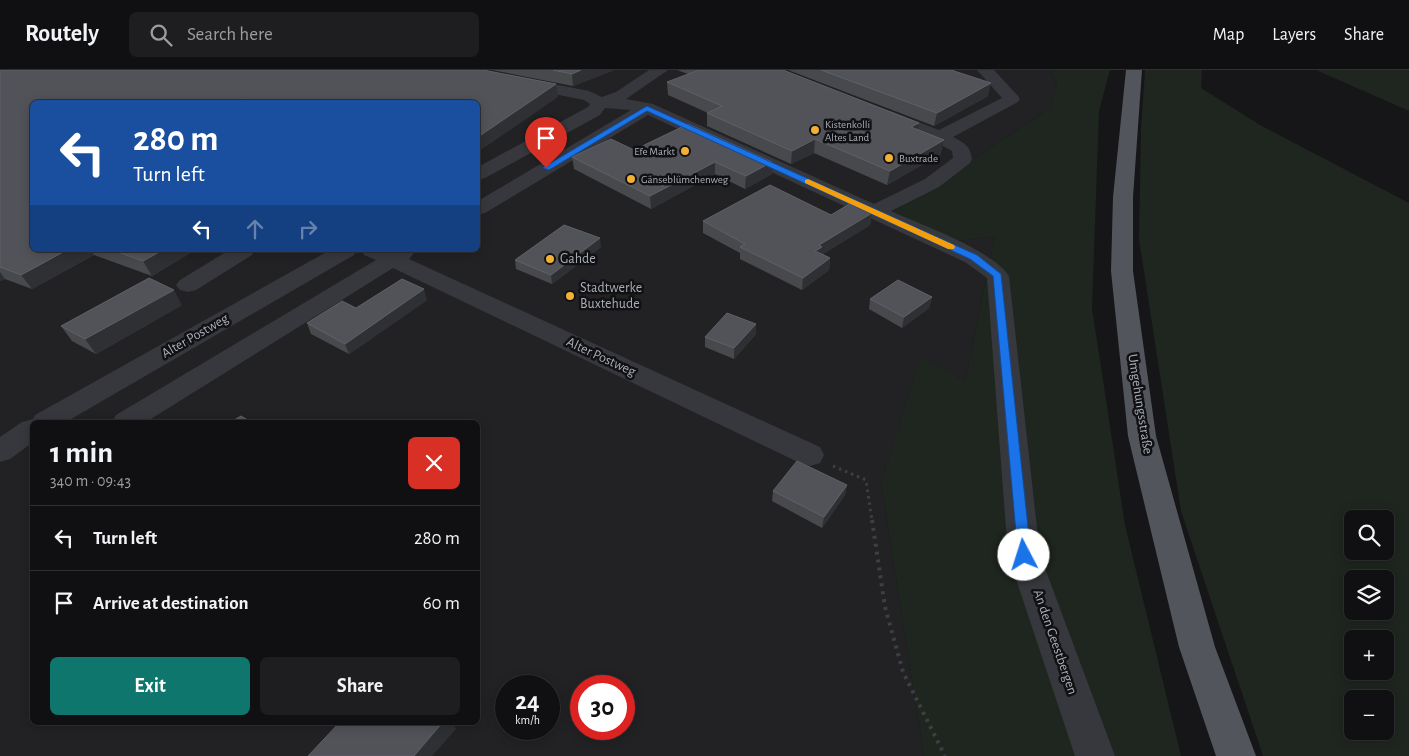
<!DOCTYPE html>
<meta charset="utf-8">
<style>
:root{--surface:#101012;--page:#1e1e20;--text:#f1f3f6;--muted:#9c9d9f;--line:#303032;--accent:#0f766e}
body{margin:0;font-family:"Alegreya Sans",sans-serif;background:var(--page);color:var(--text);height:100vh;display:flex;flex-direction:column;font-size:19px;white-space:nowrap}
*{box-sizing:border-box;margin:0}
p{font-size:16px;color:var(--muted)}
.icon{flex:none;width:28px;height:28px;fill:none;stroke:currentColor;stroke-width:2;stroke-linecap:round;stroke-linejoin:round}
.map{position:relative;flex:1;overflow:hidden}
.sheet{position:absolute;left:30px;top:350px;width:450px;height:305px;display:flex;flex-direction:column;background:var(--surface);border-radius:8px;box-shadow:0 2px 12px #0003,0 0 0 1px var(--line)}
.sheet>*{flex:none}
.banner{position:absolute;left:30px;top:30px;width:450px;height:152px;border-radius:8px;box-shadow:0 2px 12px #0003,0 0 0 1px var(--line);background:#1a4fa0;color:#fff;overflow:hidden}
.tools{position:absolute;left:1344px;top:440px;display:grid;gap:10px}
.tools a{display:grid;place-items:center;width:50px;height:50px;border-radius:8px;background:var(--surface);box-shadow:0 2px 12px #0003,0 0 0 1px var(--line);font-size:25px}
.speed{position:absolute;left:495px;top:605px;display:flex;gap:10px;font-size:25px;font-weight:700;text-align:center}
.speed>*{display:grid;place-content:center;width:65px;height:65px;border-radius:50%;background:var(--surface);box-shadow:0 2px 12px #0003,0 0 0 1px var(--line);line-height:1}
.speed small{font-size:12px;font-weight:400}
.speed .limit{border:8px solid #d22;background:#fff;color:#111}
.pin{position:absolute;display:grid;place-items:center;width:42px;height:42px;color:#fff;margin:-51px -21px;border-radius:50% 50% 50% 0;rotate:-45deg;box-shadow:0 0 5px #0007}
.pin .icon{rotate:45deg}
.me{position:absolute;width:55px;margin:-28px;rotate:355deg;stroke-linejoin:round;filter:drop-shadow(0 0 4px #0008)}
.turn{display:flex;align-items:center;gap:18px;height:105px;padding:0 20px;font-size:22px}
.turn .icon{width:65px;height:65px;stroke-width:2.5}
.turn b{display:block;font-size:35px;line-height:42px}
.lanes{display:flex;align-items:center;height:48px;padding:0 20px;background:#0003;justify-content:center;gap:25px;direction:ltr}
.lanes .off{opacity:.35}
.round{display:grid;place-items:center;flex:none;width:52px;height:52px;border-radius:8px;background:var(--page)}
.headline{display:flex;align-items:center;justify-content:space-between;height:85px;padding:0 20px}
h1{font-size:30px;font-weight:600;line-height:38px}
.action{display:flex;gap:10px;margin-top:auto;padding:10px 20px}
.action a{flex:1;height:58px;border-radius:8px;background:var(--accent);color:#fff;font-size:20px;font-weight:600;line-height:58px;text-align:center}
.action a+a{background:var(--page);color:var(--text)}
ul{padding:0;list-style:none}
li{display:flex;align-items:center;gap:15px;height:65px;padding:0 20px;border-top:1px solid var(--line)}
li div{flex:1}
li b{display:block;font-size:19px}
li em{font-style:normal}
header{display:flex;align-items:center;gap:30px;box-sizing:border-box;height:70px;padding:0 25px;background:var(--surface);border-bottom:1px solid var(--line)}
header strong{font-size:24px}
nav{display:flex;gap:28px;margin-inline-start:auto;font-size:18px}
.search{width:350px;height:45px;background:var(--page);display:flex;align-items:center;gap:12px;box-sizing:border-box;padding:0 18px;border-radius:8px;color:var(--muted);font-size:19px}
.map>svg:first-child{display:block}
.built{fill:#222225;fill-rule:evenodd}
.green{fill:#1e261f;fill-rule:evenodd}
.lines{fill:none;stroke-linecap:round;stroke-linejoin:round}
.path-far1{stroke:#3d3f44;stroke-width:3;stroke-dasharray:2.5 4;stroke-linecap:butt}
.path{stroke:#3d3f44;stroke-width:4;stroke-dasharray:3 5;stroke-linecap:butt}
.minor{fill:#37383d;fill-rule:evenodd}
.major{fill:#53555c;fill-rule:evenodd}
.wall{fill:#47494d}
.shaded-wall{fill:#2f3033}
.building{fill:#525359;stroke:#5f6168}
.route{fill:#1a73e8;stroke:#114b97}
.slow{fill:#f59e0b}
.poi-dot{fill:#f2b134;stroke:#111113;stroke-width:2}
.labels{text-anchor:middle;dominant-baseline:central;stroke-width:5;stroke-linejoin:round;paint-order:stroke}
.far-poi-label{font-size:11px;fill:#a8adb8;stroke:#111113;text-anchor:start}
.poi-label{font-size:14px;fill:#a8adb8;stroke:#111113;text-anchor:start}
.street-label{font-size:14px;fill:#a8adb8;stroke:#111113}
</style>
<header>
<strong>Routely</strong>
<div class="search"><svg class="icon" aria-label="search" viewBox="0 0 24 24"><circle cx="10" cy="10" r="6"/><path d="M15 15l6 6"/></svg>Search here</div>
<nav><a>Map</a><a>Layers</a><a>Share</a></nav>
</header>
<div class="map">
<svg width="1409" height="686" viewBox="0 0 1409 686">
<rect width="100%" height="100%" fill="#161618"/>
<path class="built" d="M0,0H1049L1057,13L1050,38L892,143L950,172L995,166L965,311L920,288L881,413L924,686H0ZM32,32H478V180H32ZM32,352H478V652H32ZM506,616H549V659H506ZM581,616H624V659H581Z"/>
<g class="green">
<path d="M1049,0H1110L1099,41L1092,238L1125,455L1181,686H924L881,413L920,287L965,311L995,166L950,172L891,143L1050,38L1057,13Z"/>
<path d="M1145,0H1202L1201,18L1260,55L1409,133V686H1263L1181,441L1139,169L1141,59ZM1352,449H1385V481H1352ZM1352,509H1385V541H1352ZM1352,569H1385V601H1352ZM1352,629H1385V661H1352Z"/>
<path d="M1316,0H1409V41Z"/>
</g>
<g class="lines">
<path class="path-far1" d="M833,396L866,410L872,451"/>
<path class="path" d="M872,450L885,537L903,602L945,686"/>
<g class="minor">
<path d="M451,0H482L589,21L602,27L616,22L649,0H668L626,29L653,34L874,134L925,109L953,88L952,81L934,71L878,49L875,45L878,41H890L939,60L1002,28L977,0H994L1018,26L1020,29L1018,32L953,67C965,73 970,76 972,89L970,93L939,117L891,141C921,155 991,179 1009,206L1040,485L1115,686H1075L1008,485L987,208L965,192L648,45L485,143L478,145V131L631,40L605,38L600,45L485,108L478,110V97L588,37L590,34L584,30L459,5L454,3Z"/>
<path d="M229,180H255L252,185L196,220L188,222L180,220L176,215L180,210Z"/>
<path d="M330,180H357L354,185L66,352H32V373L10,389L0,392V367L22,352L33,349L35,345Z"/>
<path d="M361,180H412L414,183L409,189L820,377L824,385L820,393L810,396L800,393L393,198L146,352H112L116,345L376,190L364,185Z"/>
</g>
<path class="major" d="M1126,0H1142L1133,127V201L1156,366L1215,577L1256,686H1216L1179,577L1128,366L1111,201L1113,127Z"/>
</g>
<g class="wall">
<path d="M0,0L558,27L478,32H32V180H195L152,206L94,185L32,219L5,209L0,211Z"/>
<path d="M492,0H614L573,16Z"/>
<path d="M677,0H783L917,60L941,84L887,115L814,83L791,94L707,56V43H708L668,25L667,12L688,4Z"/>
<path d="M788,0H951L988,26L934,56Z"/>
<path d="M634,80L772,92V104L745,119L715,104L651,139L574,99L572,87Z"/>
<path d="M872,143L870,155L823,184L830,188L829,200L802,220L740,189V183L703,163V151Z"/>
<path d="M601,177L552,214L516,199L515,190Z"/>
<path d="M932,227L929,238L902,258L869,239L870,229Z"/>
<path d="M427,230L349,284L311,264L307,253L356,238Z"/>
<path d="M182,235L96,284L72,271L61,256Z"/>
<path d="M756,264L734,289L705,277V267Z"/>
<path d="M847,415L845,425L822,458L772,431L773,421Z"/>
</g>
<g class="shaded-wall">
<path d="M581,0H614L573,16L572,4Z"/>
<path d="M991,13L988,26L934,56L937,43Z"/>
<path d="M556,14L558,27L478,82V67Z"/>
<path d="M242,29L244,32H234Z"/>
<path d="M919,53L916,66L911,57Z"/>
<path d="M815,69L814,83L791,94L792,81Z"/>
<path d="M944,70L941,84L887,115L890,101Z"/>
<path d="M715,92V104L651,139L650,126Z"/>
<path d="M772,92V104L745,119L746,106Z"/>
<path d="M872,143L870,155L820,186L815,181L819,175Z"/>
<path d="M600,168L601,177L552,214L551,205Z"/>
<path d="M67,180H91L94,185L32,219L21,205Z"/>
<path d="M163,180H195L152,206L143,191Z"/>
<path d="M830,188L829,200L802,220L803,208Z"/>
<path d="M0,202L5,209L0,211Z"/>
<path d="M424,219L427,230L349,284L345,274Z"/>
<path d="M174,220L182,235L96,284L85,269Z"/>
<path d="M932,227L929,238L902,258L904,247Z"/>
<path d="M756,254V264L734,289V278Z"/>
<path d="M847,415L845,425L822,458L824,447Z"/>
<path d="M443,652H453L456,659L432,686H414Z"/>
</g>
<g class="building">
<path d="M0,0H483L556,14L478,67V32H257L242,29L234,32H32V180H67L21,205L0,197Z"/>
<path d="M553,0H581L572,4Z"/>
<path d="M699,0H783L919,53L911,57L944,70L890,101L815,69L792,81L707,43L722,36L667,12Z"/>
<path d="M821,0H951L991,13L937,43Z"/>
<path d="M688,54L772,92L746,106L715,92L650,126L572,87L611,69L634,80Z"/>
<path d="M770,115L831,145L851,133L872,143L819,175L822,177L815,181L830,188L803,208L740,177L745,174L703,151Z"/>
<path d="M564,155L600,168L551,205L515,190Z"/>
<path d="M112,180H163L143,191Z"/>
<path d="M149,208L174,220L85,269L61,256Z"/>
<path d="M402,209L424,219L345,274L307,253L342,231L356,238Z"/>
<path d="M898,210L932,227L904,247L870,229Z"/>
<path d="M727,243L756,254L734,278L705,267Z"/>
<path d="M241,346L251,352H231Z"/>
<path d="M797,391L847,415L824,447L773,421Z"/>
<path d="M340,652H443L414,686H308Z"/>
</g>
<path class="route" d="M647,36L977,185L1001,204L1031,485L1029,489L1024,490L1020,489L1018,485L993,206L970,189L647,41L549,100L542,98Z"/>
<path class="slow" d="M808,109L954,175L955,177L954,179H948L805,113V110Z"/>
<g class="poi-dot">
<circle cx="815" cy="60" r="5"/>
<circle cx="685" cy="81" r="5"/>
<circle cx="889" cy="88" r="5"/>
<circle cx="631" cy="109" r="5"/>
<circle cx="550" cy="189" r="5"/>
<circle cx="570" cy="226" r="5"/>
</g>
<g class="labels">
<g class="far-poi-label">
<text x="825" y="54">Kistenkolli<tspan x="825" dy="13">Altes Land</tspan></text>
<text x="675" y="81" text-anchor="end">Efe Markt</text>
<text x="899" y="88">Buxtrade</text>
<text x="641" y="109">Gänseblümchenweg</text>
</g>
<g class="poi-label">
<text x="560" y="189">Gahde</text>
<text x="580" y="218">Stadtwerke<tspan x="580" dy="16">Buxtehude</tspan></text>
</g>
<g class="street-label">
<text transform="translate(195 266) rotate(-30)">Alter Postweg</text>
<text transform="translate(601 287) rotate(25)">Alter Postweg</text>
<text transform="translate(1140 334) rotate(81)">Umgehungsstraße</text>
<text transform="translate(1055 572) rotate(71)">An den Geestbergen</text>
</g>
</g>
</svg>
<div class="tools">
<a><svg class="icon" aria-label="search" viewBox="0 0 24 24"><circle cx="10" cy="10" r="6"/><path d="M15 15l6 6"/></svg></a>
<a><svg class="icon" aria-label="layers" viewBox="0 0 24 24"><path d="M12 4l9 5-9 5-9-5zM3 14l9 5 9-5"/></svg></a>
<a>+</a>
<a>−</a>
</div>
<div class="speed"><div>24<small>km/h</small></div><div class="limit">30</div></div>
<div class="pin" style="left:546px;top:98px;background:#d93025"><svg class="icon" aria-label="arrive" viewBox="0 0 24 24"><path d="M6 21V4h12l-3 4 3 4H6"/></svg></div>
<svg class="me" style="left:1024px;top:485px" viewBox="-20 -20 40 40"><circle r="19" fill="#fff"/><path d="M0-13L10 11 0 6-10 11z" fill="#1a73e8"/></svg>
<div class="banner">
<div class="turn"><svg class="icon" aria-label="left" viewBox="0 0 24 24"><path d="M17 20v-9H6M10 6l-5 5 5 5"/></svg><div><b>280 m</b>Turn left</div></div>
<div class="lanes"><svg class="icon" aria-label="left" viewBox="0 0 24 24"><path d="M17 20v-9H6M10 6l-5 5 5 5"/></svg><svg class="icon off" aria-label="ahead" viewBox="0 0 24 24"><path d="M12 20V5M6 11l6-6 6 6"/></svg><svg class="icon off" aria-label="right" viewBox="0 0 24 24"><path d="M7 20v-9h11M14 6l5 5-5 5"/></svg></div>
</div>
<section class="sheet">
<div class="headline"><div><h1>1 min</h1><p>340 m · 09:43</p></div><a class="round" style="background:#d93025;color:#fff"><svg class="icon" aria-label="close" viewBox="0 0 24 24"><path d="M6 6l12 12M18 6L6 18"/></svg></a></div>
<ul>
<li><svg class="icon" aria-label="left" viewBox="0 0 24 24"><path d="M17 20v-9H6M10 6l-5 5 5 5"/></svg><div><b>Turn left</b></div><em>280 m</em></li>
<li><svg class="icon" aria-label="arrive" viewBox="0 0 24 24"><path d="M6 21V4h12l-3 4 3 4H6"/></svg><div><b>Arrive at destination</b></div><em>60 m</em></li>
</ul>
<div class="action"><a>Exit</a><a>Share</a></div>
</section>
</div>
